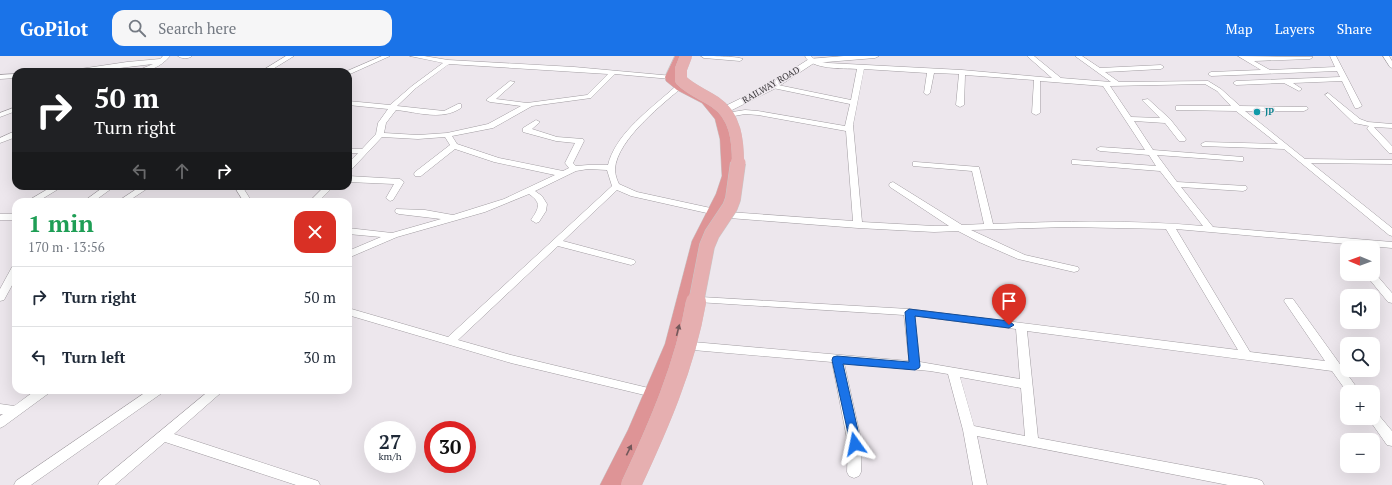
<!DOCTYPE html>
<meta charset="utf-8">
<style>
:root{--surface:#fff;--page:#f6f6f7;--text:#1f2937;--muted:#747a83;--line:#e0e1e3;--accent:#1a73e8}
body{margin:0;font-family:"PT Serif",serif;background:var(--page);color:var(--text);height:100vh;display:flex;flex-direction:column;font-size:15px;white-space:nowrap}
*{box-sizing:border-box;margin:0}
p{font-size:13px;color:var(--muted)}
.icon{flex:none;width:22px;height:22px;fill:none;stroke:currentColor;stroke-width:2;stroke-linecap:round;stroke-linejoin:round}
.map{position:relative;flex:1;overflow:hidden}
.sheet{position:absolute;left:12px;top:142px;width:340px;height:196px;display:flex;flex-direction:column;background:var(--surface);border-radius:12px;box-shadow:0 4px 16px #0002}
.sheet>*{flex:none}
.hud{position:absolute;left:12px;top:12px;width:340px;height:122px;border-radius:12px;box-shadow:0 4px 16px #0002;background:#202124;color:#fff;overflow:hidden}
.needle{width:26px;rotate:271deg}
.buttons{position:absolute;left:1340px;top:185px;display:grid;gap:8px}
.buttons a{display:grid;place-items:center;width:40px;height:40px;border-radius:8px;background:var(--surface);box-shadow:0 4px 16px #0002;font-size:20px}
.speed{position:absolute;left:364px;top:365px;display:flex;gap:8px;font-size:20px;font-weight:700;text-align:center}
.speed>*{display:grid;place-content:center;width:52px;height:52px;border-radius:50%;background:var(--surface);box-shadow:0 4px 16px #0002;line-height:1}
.speed small{font-size:10px;font-weight:400}
.speed .limit{border:6px solid #d22;background:#fff;color:#111}
.pin{position:absolute;display:grid;place-items:center;width:34px;height:34px;color:#fff;margin:-41px -17px;border-radius:50% 50% 50% 0;rotate:-45deg;box-shadow:0 0 4px #0007}
.pin .icon{rotate:45deg}
.me{position:absolute;width:44px;margin:-22px;rotate:348deg;stroke-linejoin:round;filter:drop-shadow(0 0 3px #0008)}
.turn{display:flex;align-items:center;gap:14px;height:84px;padding:0 16px;font-size:18px}
.turn .icon{width:52px;height:52px;stroke-width:2.5}
.turn b{display:block;font-size:28px;line-height:34px}
.lanes{display:flex;align-items:center;height:38px;padding:0 16px;background:#0003;justify-content:center;gap:20px;direction:ltr}
.lanes .off{opacity:.35}
.round{display:grid;place-items:center;flex:none;width:42px;height:42px;border-radius:12px;background:var(--page)}
.headline{display:flex;align-items:center;justify-content:space-between;height:68px;padding:0 16px}
h1{font-size:24px;font-weight:700;line-height:30px;color:#1e9e55}
ul{padding:0;list-style:none}
li{display:flex;align-items:center;gap:12px;height:60px;padding:0 16px;border-top:1px solid var(--line)}
li div{flex:1}
li b{display:block;font-size:15px}
li em{font-style:normal}
header{display:flex;align-items:center;gap:24px;box-sizing:border-box;height:56px;padding:0 20px;background:var(--accent);color:#fff}
header strong{font-size:19px}
nav{display:flex;gap:22px;margin-inline-start:auto;font-size:14px}
.search{width:280px;height:36px;background:var(--page);display:flex;align-items:center;gap:10px;box-sizing:border-box;padding:0 14px;border-radius:12px;color:var(--muted);font-size:15px}
.map>svg:first-child{display:block}
.lines{fill:none;stroke-linecap:round;stroke-linejoin:round}
.minor-casing{stroke:#a19ca1;stroke-width:1}
.tertiary-casing{stroke:#a19ca1;stroke-width:1}
.trunk-casing{stroke:#c8c7c8;stroke-width:1}
.minor{fill:#fff;fill-rule:evenodd}
.tertiary{fill:#fff;fill-rule:evenodd}
.trunk{fill:#de9496;fill-rule:evenodd}
.primary-bridge-far2-casing{stroke:#c8c7c8;stroke-width:12;stroke-linecap:butt}
.primary-bridge-far1-casing{stroke:#c8c7c8;stroke-width:16;stroke-linecap:butt}
.primary-bridge-casing{stroke:#c8c7c8;stroke-width:20;stroke-linecap:butt}
.primary-bridge-far2{stroke:#e6afb0;stroke-width:12}
.primary-bridge-far1{stroke:#e6afb0;stroke-width:15}
.primary-bridge{stroke:#e6afb0;stroke-width:20}
.oneway{fill:#73585a}
.route{fill:#1a73e8;stroke:#114b97}
.culture-dot{fill:#0f9aa8;stroke:#ede7ed;stroke-width:1.5}
.labels{text-anchor:middle;dominant-baseline:central;stroke-width:3;stroke-linejoin:round;paint-order:stroke}
.far-street-label{font-size:9px;fill:#3a373a;stroke:#ede7ed}
.far-culture-label{font-size:9px;font-weight:bold;fill:#0d838f;stroke:#ede7ed;text-anchor:start}
</style>
<header>
<strong>GoPilot</strong>
<div class="search"><svg class="icon" aria-label="search" viewBox="0 0 24 24"><circle cx="10" cy="10" r="6"/><path d="M15 15l6 6"/></svg>Search here</div>
<nav><a>Map</a><a>Layers</a><a>Share</a></nav>
</header>
<div class="map">
<svg width="1392" height="429" viewBox="0 0 1392 429">
<rect width="100%" height="100%" fill="#ede7ed"/>
<g class="lines">
<g class="minor-casing">
<g id="minor">
<path d="M163,0H170C161,11 148,16 134,16L153,8L86,16H70L73,14L127,6L160,3Z"/>
<path d="M178,0H192C189,3 181,3 178,0Z"/>
<path d="M286,0H294L268,16H260Z"/>
<path d="M382,0H390L350,18L348,19V16H345Z"/>
<path d="M410,0H424L448,4L574,11L673,20V22L671,23L615,18L591,42L532,50L493,72L452,80L457,88L499,102L563,115L569,112L565,107L575,87L556,85L523,76V72L536,64L540,66L532,73L557,81L583,83L584,85L573,107L576,110L588,109H608C615,80 645,57 667,38C672,34 678,27 684,25L687,27L686,28C664,47 617,83 615,113C615,119 617,124 619,128L637,136L729,156L853,165L846,75L758,59L745,58L729,61L725,59L726,57L745,54L758,55L845,70L850,48L773,32L770,30L773,28L851,44L857,13C843,12 811,14 805,0H811L816,5L828,7L962,14L1052,22L1027,0H1034L1061,22L1111,26L1075,0H1082L1100,12L1161,9L1164,11L1161,13L1105,16L1119,26L1208,25L1221,33L1240,50L1307,51L1308,53L1304,55H1245L1305,103L1392,104V108L1311,107L1392,172V180L1389,179L1284,93L1202,90L1201,88L1205,86L1278,88L1236,55L1176,54V50H1231L1217,35L1205,28L1110,30L1131,61L1160,62L1142,44L1148,43L1170,63L1186,83L1185,85H1179L1165,67L1134,65L1153,94L1243,101V105H1240L1157,99L1177,126L1246,130L1247,132L1246,134L1243,135L1181,131L1213,171L1392,186V192L1176,173L1250,296L1325,305L1284,245L1285,243H1293L1360,336H1347L1332,315L1027,275L1038,382L1257,423L1262,425L1264,429H1228L977,380L987,429H973L963,374L948,318L930,315L844,307L862,388L861,416L859,420L854,422L849,420L847,416L848,388L832,306L693,294L689,293L687,290L689,287L693,286L909,305L904,259L697,246L696,244L701,241L909,253L1238,294L1166,173L1067,171L971,174L1025,199L1078,211L1079,213L1078,215L1074,216L1018,203L979,186L958,175L934,176L858,172L729,162L631,140L617,134L563,185L634,204L636,206L634,208L631,209L558,190L458,284L511,299L661,335L663,338L661,341L657,342L511,307L348,259V252L448,281L612,130L607,114L588,113L576,115L535,135L542,140L547,148L546,155L539,166L536,167L531,164C539,152 542,147 529,138L485,156L397,181L348,202V195L381,181L348,178V172L392,177L441,163L399,158L396,157L395,155L396,153L425,154L453,159L504,143L555,119L494,106L455,93L421,120H415L414,118L415,116L450,89L445,81L418,83L382,81L351,114H348V107L358,97H348V93H362L376,78L378,67L388,53L348,49V45L390,49L412,30L443,7ZM449,8L608,18L587,39L527,47L496,43L515,26L510,25L486,44L490,46L521,50L488,68L447,77L418,79L384,77L386,67L396,54C417,56 442,65 461,52V48H458L444,55L397,50L416,32ZM864,13L927,17L924,37L927,39L930,37L934,17L959,18L956,49L960,51L964,49L965,19L1034,24L1032,57L1036,59L1040,57V25L1103,30L1145,94L1100,91L1096,93L1100,95L1149,99L1156,110L1075,104H1072V108L1160,115L1203,170C1133,164 1063,165 993,168L979,111L916,106H913V110L972,115L984,168L962,169L893,126L890,127L889,129L890,131L949,170H934L862,166L853,69ZM915,260L1016,273L1020,323L920,306ZM960,321L1021,332L1025,380L974,370Z"/>
<path d="M701,0C711,0 735,0 743,3L740,5L704,2Z"/>
<path d="M1238,0L1313,1L1310,3L1254,5L1270,14L1335,11L1330,0H1336L1362,50L1358,52H1355L1342,25L1293,27L1302,33L1299,35L1284,27L1236,29L1233,27L1236,25L1340,21L1337,15L1211,20L1208,18L1211,16L1261,14Z"/>
<path d="M1383,0H1389L1392,5V12L1390,11Z"/>
<path d="M16,18V22L0,23V19Z"/>
<path d="M1328,37L1360,63L1368,66L1392,68V72L1374,71L1392,90V97H1389L1368,74L1367,72L1369,70L1354,67L1326,40L1325,39Z"/>
<path d="M16,51V55L0,61V57Z"/>
<path d="M13,76H16V81L0,87V82Z"/>
<path d="M348,120L400,123L404,126L393,144L390,145L386,142L394,128L348,126Z"/>
<path d="M53,130H59L60,132L37,146H26Z"/>
<path d="M105,130H115L93,146H83Z"/>
<path d="M141,130H151L127,146H117Z"/>
<path d="M234,130H242L252,146H244Z"/>
<path d="M325,130H334L318,146H309Z"/>
<rect x="0" y="158" width="16" height="6"/>
<path d="M16,210V222L4,244L0,245V233L12,211Z"/>
<path d="M1374,216L1392,237V247L1388,246L1365,218H1373Z"/>
<path d="M36,334H51L49,337L4,370L0,372V360L3,358H0V348L14,350Z"/>
<path d="M149,334H164L162,337L31,429H14L16,425Z"/>
<path d="M210,334H224L174,378L318,425L320,429H296L165,386L115,429H98L100,425Z"/>
<path d="M1373,355L1377,357L1392,375V390L1387,389L1368,362H1373Z"/>
</g>
</g>
<g class="tertiary-casing">
<path id="tertiary" d="M844,0H879L875,2L814,7L776,32L728,56L716,60L711,57L770,28L809,3Z"/>
</g>
<g class="trunk-casing">
<path id="trunk" d="M675,0H685L677,21V24L685,30L710,41L727,63L734,83L736,120L730,138L708,185L685,288L650,374L624,429H600L628,374L665,288L692,185L716,138L722,120L720,83L715,63L702,47L677,34L666,25L665,21Z"/>
</g>
<use href="#minor" class="minor"/>
<use href="#tertiary" class="tertiary"/>
<use href="#trunk" class="trunk"/>
<g class="primary-bridge-far2-casing">
<path id="primary-bridge-far2" d="M686,0L681,13V24C691,34 703,38 715,46C736,60 738,85 738,108"/>
</g>
<g class="primary-bridge-far1-casing">
<path id="primary-bridge-far1" d="M696,247L707,190L712,178L730,151L733,143L738,107"/>
</g>
<g class="primary-bridge-casing">
<path id="primary-bridge" d="M631,429C658,371 685,310 696,246"/>
</g>
<use href="#primary-bridge-far2" class="primary-bridge-far2"/>
<use href="#primary-bridge-far1" class="primary-bridge-far1"/>
<use href="#primary-bridge" class="primary-bridge"/>
</g>
<defs><path id="oneway-solid" d="M-6-.8H1V-3.2L6.5 0L1 3.2V.8H-6Z"/></defs>
<g class="oneway">
<use href="#oneway-solid" transform="translate(678 274) rotate(-76)"/>
<use href="#oneway-solid" transform="translate(629 394) rotate(-64)"/>
</g>
<path class="route" d="M909,253L1009,265L1014,269L1009,272L915,260L920,310L919,312L915,314L843,308L861,388L859,391L855,393L851,391L832,304L833,301L837,300L909,306L905,256Z"/>
<circle class="culture-dot" cx="1257" cy="56" r="4"/>
<g class="labels">
<g class="far-street-label">
<text transform="translate(771 29) rotate(-30)">RAILWAY ROAD</text>
</g>
<g class="far-culture-label">
<text x="1265" y="56">JP</text>
</g>
</g>
</svg>
<div class="buttons">
<a><svg class="needle" viewBox="-14 -14 28 28"><path d="M0-13l5 13h-10z" fill="#e53935"/><path d="M0 13l5-13h-10z" fill="#747a83"/></svg></a>
<a><svg class="icon" aria-label="sound" viewBox="0 0 24 24"><path d="M4 9h4l5-4v14l-5-4H4zM17 9q2 3 0 6"/></svg></a>
<a><svg class="icon" aria-label="search" viewBox="0 0 24 24"><circle cx="10" cy="10" r="6"/><path d="M15 15l6 6"/></svg></a>
<a>+</a>
<a>−</a>
</div>
<div class="speed"><div>27<small>km/h</small></div><div class="limit">30</div></div>
<div class="pin" style="left:1009px;top:269px;background:#d93025"><svg class="icon" aria-label="arrive" viewBox="0 0 24 24"><path d="M6 21V4h12l-3 4 3 4H6"/></svg></div>
<svg class="me" style="left:855px;top:388px" viewBox="-20 -20 40 40"><path d="M0-17L14 15 0 8-14 15z" fill="#1a73e8" stroke="#fff" stroke-width="4"/></svg>
<div class="hud">
<div class="turn"><svg class="icon" aria-label="right" viewBox="0 0 24 24"><path d="M7 20v-9h11M14 6l5 5-5 5"/></svg><div><b>50 m</b>Turn right</div></div>
<div class="lanes"><svg class="icon off" aria-label="left" viewBox="0 0 24 24"><path d="M17 20v-9H6M10 6l-5 5 5 5"/></svg><svg class="icon off" aria-label="ahead" viewBox="0 0 24 24"><path d="M12 20V5M6 11l6-6 6 6"/></svg><svg class="icon" aria-label="right" viewBox="0 0 24 24"><path d="M7 20v-9h11M14 6l5 5-5 5"/></svg></div>
</div>
<section class="sheet">
<div class="headline"><div><h1>1 min</h1><p>170 m · 13:56</p></div><a class="round" style="background:#d93025;color:#fff"><svg class="icon" aria-label="close" viewBox="0 0 24 24"><path d="M6 6l12 12M18 6L6 18"/></svg></a></div>
<ul>
<li><svg class="icon" aria-label="right" viewBox="0 0 24 24"><path d="M7 20v-9h11M14 6l5 5-5 5"/></svg><div><b>Turn right</b></div><em>50 m</em></li>
<li><svg class="icon" aria-label="left" viewBox="0 0 24 24"><path d="M17 20v-9H6M10 6l-5 5 5 5"/></svg><div><b>Turn left</b></div><em>30 m</em></li>
</ul>
</section>
</div>
